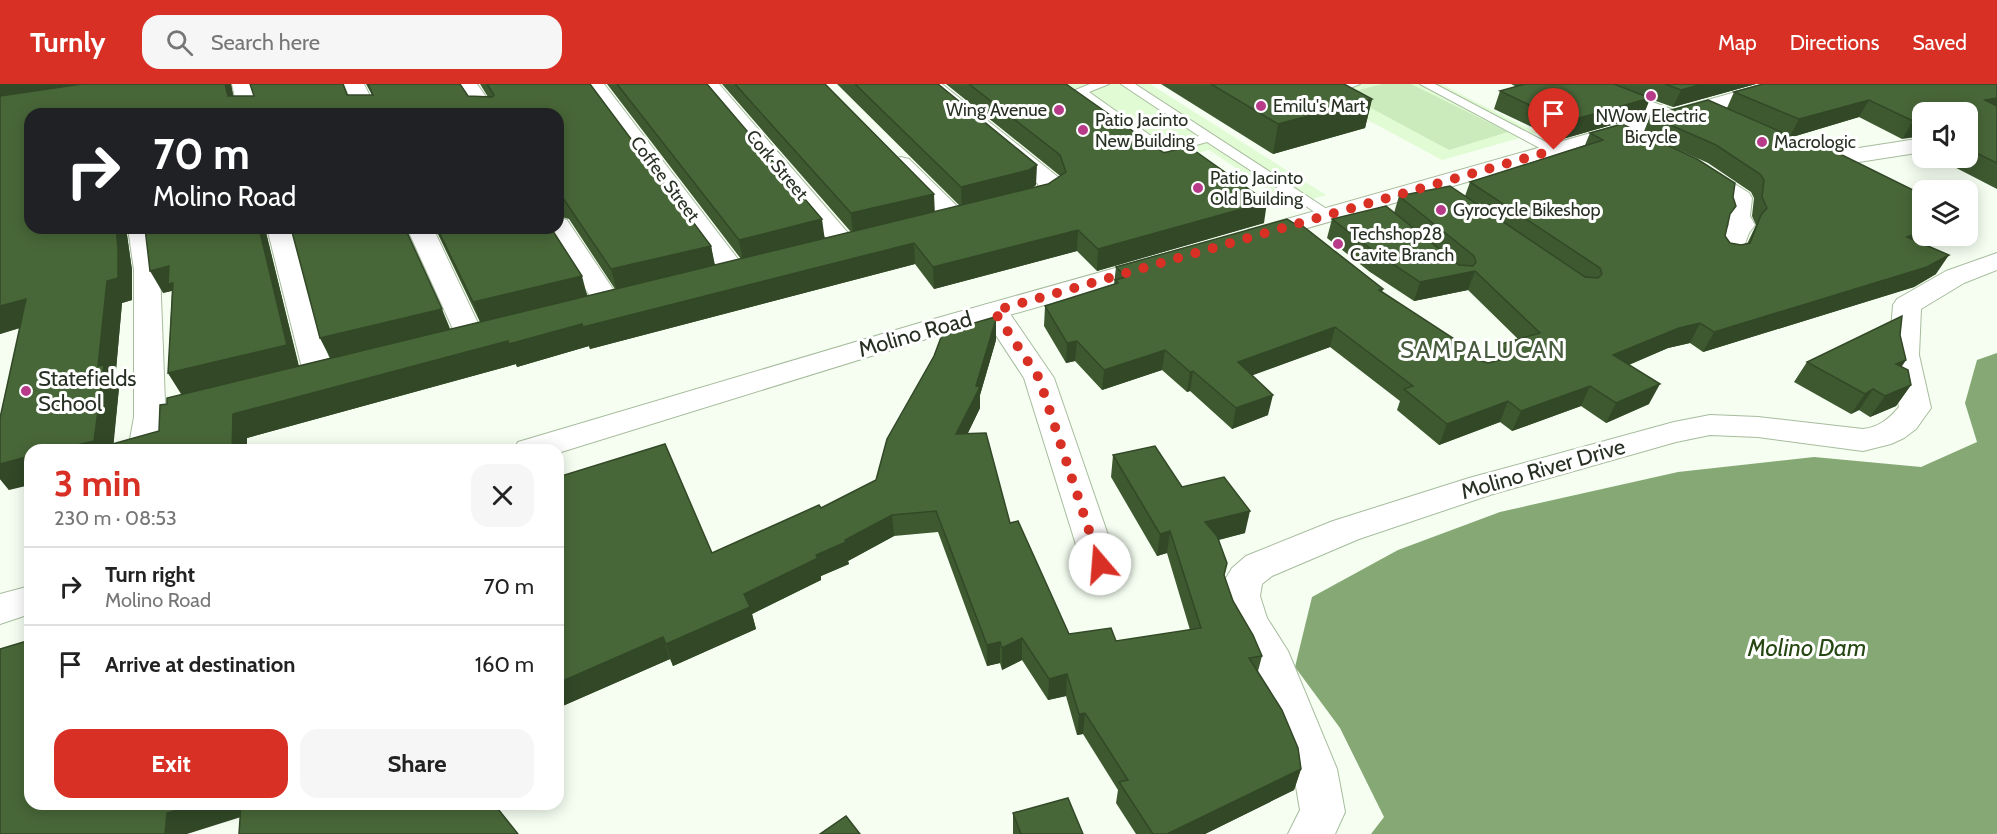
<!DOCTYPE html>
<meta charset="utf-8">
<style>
:root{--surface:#fff;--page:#f6f6f6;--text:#222;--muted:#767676;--line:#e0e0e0;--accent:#d93025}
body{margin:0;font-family:Cabin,sans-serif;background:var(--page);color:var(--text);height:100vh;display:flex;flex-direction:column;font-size:22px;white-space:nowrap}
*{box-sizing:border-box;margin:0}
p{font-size:20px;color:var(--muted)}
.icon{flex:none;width:33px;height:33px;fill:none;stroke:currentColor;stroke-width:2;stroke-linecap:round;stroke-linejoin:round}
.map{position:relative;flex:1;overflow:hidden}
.drawer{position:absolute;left:24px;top:360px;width:540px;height:366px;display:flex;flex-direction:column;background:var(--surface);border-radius:18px;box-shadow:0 3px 15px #0003}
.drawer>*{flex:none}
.banner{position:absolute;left:24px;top:24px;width:540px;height:126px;border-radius:18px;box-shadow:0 3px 15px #0003;background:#202124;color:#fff;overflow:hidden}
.buttons{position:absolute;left:1912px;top:18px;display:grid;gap:12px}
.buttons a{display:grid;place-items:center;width:66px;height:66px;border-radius:12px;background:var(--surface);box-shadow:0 3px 15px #0003;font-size:30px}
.pin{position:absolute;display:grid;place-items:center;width:51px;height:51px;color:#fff;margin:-62px -26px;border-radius:50% 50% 50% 0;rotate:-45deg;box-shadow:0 0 6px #0007}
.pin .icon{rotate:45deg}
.me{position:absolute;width:66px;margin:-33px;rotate:342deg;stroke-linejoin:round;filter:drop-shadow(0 0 4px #0008)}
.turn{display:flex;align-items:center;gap:21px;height:126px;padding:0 30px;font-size:27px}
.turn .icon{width:78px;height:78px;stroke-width:2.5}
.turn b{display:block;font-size:42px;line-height:51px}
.round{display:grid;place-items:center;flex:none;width:63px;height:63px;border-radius:18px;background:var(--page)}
.head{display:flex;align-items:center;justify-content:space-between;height:102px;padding:0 30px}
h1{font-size:36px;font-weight:800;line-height:45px;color:var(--accent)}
.cta{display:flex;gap:12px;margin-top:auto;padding:12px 30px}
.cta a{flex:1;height:69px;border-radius:18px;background:var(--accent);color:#fff;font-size:24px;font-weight:800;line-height:69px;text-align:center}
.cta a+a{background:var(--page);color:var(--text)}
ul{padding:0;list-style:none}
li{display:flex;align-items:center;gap:18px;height:78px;padding:0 30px;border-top:2px solid var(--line)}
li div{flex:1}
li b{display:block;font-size:22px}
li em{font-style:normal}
header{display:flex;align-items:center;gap:36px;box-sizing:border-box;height:84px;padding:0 30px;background:var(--accent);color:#fff}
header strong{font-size:28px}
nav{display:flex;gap:33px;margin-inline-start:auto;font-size:21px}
.search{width:420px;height:54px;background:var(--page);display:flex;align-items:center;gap:15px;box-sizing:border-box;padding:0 21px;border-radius:18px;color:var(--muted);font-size:22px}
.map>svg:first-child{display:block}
.built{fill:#e1fbd4}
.green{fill:#cbebbc}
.water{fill:#86a875}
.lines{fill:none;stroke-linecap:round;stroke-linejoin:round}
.lane-casing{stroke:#a7bc9d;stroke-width:2}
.street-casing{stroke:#a7bc9d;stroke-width:2}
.secondary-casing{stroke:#a7bc9d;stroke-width:2}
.primary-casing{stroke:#a7bc9d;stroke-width:2}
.lane{fill:#fff;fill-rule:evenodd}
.street{fill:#fff;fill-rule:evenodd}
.secondary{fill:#fff;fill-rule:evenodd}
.primary{fill:#fff;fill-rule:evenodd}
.wall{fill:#3e5930;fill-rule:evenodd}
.shaded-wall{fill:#324827}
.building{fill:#486738;stroke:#324827;stroke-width:1.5}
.route{stroke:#d93025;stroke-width:10;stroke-dasharray:0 18}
.poi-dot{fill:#b83b8a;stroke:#fff;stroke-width:2}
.labels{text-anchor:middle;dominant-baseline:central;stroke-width:6;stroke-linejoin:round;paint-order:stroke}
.far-poi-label{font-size:18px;fill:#273023;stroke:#fff;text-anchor:start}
.far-street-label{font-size:18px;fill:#273023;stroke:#fff}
.street-label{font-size:22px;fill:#273023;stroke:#fff}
.poi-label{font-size:22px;fill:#273023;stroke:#fff;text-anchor:start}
.neighbourhood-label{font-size:24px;letter-spacing:1.5px;fill:#495c40;stroke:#fff}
.water-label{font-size:24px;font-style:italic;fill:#264712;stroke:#fff}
</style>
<header>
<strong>Turnly</strong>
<div class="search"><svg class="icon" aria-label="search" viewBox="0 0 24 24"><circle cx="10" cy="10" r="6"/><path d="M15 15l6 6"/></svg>Search here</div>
<nav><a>Map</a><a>Directions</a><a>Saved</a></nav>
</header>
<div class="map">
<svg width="1997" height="750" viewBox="0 0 1997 750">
<rect width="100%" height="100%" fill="#f5fef1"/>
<g class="built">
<path d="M1049,0H1150L1326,111L1292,121L1209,66L1118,91Z"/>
<path d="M1301,0H1441L1537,49L1442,76Z"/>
</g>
<path class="green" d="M1382,0H1411L1508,48L1449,66L1345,10Z"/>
<path class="water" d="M1997,269V750H1371L1384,733L1340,644L1295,583L1312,513L1398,466L1500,428L1678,388L1814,373L1921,383L1977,358L1965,319L1977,276Z"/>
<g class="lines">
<g class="lane-casing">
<g id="lane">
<path d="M1090,0H1109L1089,8L1161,59L1171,60L1199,52L1121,0H1135L1336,131L1329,135L1324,134L1207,58L1171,68L1152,65L1073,7Z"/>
<path d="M1340,0H1360L1343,7H1335V1Z"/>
<path d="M1420,0H1435L1561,66L1554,70L1549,69Z"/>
</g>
</g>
<g class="street-casing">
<g id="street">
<path d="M232,0H252L261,30H239Z"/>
<path d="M344,0H364L379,30H357Z"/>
<path d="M457,0H477L498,30H476Z"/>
<path d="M584,0H604L744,183L748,189L744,195L735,197L726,195Z"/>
<path d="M698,0H719L855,157L859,162L855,167L846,170L837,167Z"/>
<path d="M919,0H942L1058,93L1063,107C1053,121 1024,129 1008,125L1005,120C1011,111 1028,109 1039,104L1038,100Z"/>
<path d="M1577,0H1605L1679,28L1682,33L1679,38L1671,39L1663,38L1580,4Z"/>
<path d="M1923,54V68L1833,82L1795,76L1792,71L1795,66L1803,64L1833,68Z"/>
<path d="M901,73L909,75L965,130L968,135L965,140L956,142L947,140L893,85L889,80L893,75Z"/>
<path d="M1695,78L1703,80L1749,109L1752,114L1750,132L1755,141L1749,149L1739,176L1730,178L1721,176L1717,170L1723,149L1729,141L1726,132L1728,117L1687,90L1683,85L1687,80Z"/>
<path d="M558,133L567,136L623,220L619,226L609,228L599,226L595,220L547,144H558Z"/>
<path d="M128,144H154L160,186L165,319L203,310L214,313L219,320L214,327L165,339L160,366H128L134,333V186Z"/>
<path d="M267,144H293L334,292L330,299L319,301L308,299L304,292Z"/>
<path d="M407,144H433L485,254L481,260L471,263L461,260L457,254Z"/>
<path d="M994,219L1004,221L1054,294L1118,480L1113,490L1100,494L1087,490L1082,480L1024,294L980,227L984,221Z"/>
</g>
</g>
<g class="secondary-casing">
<path id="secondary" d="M1997,169V186L1964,199L1921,225L1919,271L1931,324L1916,345L1904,354L1891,360L1863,367L1758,353L1710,351L1676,358L1493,410L1359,455L1272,492L1262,500L1260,512L1267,534L1288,567L1337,685L1345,728L1335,750H1288L1300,726L1293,685L1250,572L1230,538L1222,512L1226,494L1232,484L1246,472L1333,437L1469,394L1674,338L1710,331L1758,333L1863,345C1879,343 1889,335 1899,323L1889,271L1893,221L1897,215L1946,187Z"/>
</g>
<g class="primary-casing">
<g id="primary">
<path d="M1764,0H1796L1793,4L1266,156L1257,159L1248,156L1244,151L1248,146Z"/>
<path d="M1158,172L1167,174L1171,180L1167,186L936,252L558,369V366H514L518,358L916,240Z"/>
<path d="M30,502V530L0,540V510Z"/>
</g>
</g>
<use href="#lane" class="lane"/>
<use href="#street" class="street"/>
<use href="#secondary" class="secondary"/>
<use href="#primary" class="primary"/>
</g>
<g class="wall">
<path d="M0,0H231L233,12H254L250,0H343L348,11H372L366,0H460L468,12L488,13L480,0H590L711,162L715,181L741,175L607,0H707L825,154L851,148L722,0H825L935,128L960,122L837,0H938L1036,101L1032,104L1048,100L1060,92L1059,91L946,0H1066L1264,139L1097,187L1077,167L934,205L915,180L590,265L589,262L517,283L516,280L247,354V366H30L9,406L0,395V334L20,244L0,250ZM30,30H558V132L569,135L615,205L588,212L551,144H435L480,238L450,245L320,254L330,274L299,282L265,145L163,209L172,207L168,289L181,310L167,320L159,347L113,360L119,304L115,297L122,219L132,216V186L126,144Z"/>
<path d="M1161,0H1344L1372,15L1365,44L1273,70Z"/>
<path d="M1511,0H1756L1673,23L1650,15L1643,32L1559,56L1494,25L1500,7L1517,3Z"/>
<path d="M1997,0V105L1937,74H1968V28H1923L1902,55L1859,33L1792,53L1951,152L1925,161L1936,190L1914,203L1703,268L1690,259L1668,264L1629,281L1649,320L1606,339L1581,322L1512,347L1500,338L1439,361L1397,326L1400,317L1330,263L1252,291L1268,331L1232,345L1190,307L1187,308L1162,286L1102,306L1075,277L1066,279L1044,242L1045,222L1114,200L1116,183L1383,205L1382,208L1476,275L1488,279L1494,277L1501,260L1518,255L1468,206L1414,217L1370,188L1327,154L1332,135L1394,129L1399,112H1465L1470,98L1585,61L1590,49L1622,40L1729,136L1725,152L1730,159L1741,161L1747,160L1756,141L1752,132L1754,114L1751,108L1708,79L1643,50L1650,32L1727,24L1734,8Z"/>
<path d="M1900,251L1906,276L1901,283L1911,301L1896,322L1870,333L1859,326L1851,330L1794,298L1807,278Z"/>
<path d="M996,256L980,311V324L968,349L1010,439L1069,550L1116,557L1190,546L1167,469L1157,472L1111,393L1113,371L1182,403L1245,449L1219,456L1224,491L1233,517L1262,572L1258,587L1301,685L1294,706L1205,750H1136L1116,719L1118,706L1083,650L1077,651L1066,612L1048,616L1022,576L1002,586L1000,579L987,582L938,448L894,452L848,477L849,480L821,492V496L752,530L756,545L673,582L670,575L558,624V393L712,469L821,424L876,396Z"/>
<path d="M1013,729L1083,750H1013Z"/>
</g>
<g class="shaded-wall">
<path d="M0,0H111L0,18Z"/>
<path d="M225,0H231L237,30L228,12Z"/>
<path d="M1702,0H1756L1673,23L1681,6Z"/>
<path d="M1650,14L1643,32L1559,56L1565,38Z"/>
<path d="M1997,14V30L1985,16Z"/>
<path d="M1372,15L1365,44L1273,70L1278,40Z"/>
<path d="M1869,16L1859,33L1789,54L1799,35Z"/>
<path d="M1923,36V52L1902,55L1913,37Z"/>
<path d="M1037,81L1036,101L1028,107L962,124L961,103Z"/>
<path d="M934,110L935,131L853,150L851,129Z"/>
<path d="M1267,118L1264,139L1097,187L1098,165Z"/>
<path d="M822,135L825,157L743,177L739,156Z"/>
<path d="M116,144H126L132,186V216L122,219L115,297L119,304L113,366H56L98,282L107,197Z"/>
<path d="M259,144H265L299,284L183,312L168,289Z"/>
<path d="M1078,146L1077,167L934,205L933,183Z"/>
<path d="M1923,147V152H1951L1895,172L1907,153Z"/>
<path d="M914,159L915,180L590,265L583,243Z"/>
<path d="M711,162L715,184L617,207L611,185Z"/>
<path d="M1949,171L1936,190L1914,203L1703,268L1714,248Z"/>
<path d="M169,182L182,204L163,209L150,187Z"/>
<path d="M1475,187L1468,206L1414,217L1420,198Z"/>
<path d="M582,192L588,215L481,240L473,218Z"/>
<path d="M26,215L42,237L0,250V222Z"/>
<path d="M442,225L451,247L332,276L320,254Z"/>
<path d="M996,235V256L980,311V324L957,371L956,350L976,302Z"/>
<path d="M1700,239L1690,259L1668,264L1604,291L1613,271L1679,244Z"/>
<path d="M582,240L589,262L517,283L516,280L247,354V366H232L233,330L508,257Z"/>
<path d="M1335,243L1330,263L1234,298L1238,278Z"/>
<path d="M1077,257L1075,277L1066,279L1067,259Z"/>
<path d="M1165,266L1162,286L1102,306L1104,286Z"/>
<path d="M1906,276L1892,297L1896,280Z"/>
<path d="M1193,287L1190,307L1187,308L1190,288Z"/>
<path d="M1660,300L1649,320L1606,339L1616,319Z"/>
<path d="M1911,301L1896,322L1870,333L1885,312Z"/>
<path d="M1590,302L1581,322L1512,347L1521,327Z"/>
<path d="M1873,305L1859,326L1851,330L1865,310Z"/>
<path d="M1273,311L1268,331L1232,345L1236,324Z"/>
<path d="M1508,317L1500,338L1439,361L1447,340Z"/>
<path d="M30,372V401L9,406L0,395V380Z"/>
<path d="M1250,427L1245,449L1201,460L1205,438Z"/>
<path d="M892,431L894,452L848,477L849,480L821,492V496L752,530L756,545L673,582L666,560L744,510Z"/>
<path d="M1170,447L1167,469L1157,472L1160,450Z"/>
<path d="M663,553L670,575L558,624V599Z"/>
<path d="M1022,554V576L1002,586V564Z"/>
<path d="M1000,558V579L987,582V561Z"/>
<path d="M1067,590L1066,612L1048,616L1049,595Z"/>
<path d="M1085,629L1083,650L1077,651L1079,630Z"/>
<path d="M1301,685L1294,706L1205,750H1167Z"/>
<path d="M196,720H254L260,727L187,750H165L167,729Z"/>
</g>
<g class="building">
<path d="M82,0H225L228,12H254L250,0H343L347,11H373L368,0H460L468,12L492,13L494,11L487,0H590L711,162L611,185L563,114L558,112V30H30V144H116L118,164V194L107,197L98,282L104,281L94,357L56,366H30V372L0,380V334L26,215L0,222V12Z"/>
<path d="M617,0H707L822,135L739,156Z"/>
<path d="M735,0H825L934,110L851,129Z"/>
<path d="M855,0H938L1037,81L1029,86L961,103Z"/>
<path d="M969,0H1066L1164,69L1188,62L1267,118L1098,165L1078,146L933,183L914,159L583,243L582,240L509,260L508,257L233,330L232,366H91L159,347L160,321L167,320V314L1048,100L1066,88L1060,71Z"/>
<path d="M1211,0H1344L1372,15L1278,40Z"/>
<path d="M1525,0H1614L1650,14L1565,38L1500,7Z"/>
<path d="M1665,0H1702L1681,6Z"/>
<path d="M1763,0H1997V14L1985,16L1997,22V79L1968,65V28H1923V36L1913,37L1869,16L1799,35L1734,8Z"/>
<path d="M1708,16L1813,62L1826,63L1923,111V147L1907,153L1949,171L1927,183L1714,248L1700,239L1679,244L1613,271L1660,300L1616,319L1590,302L1521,327L1508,317L1447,340L1404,305L1413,302L1335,243L1238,278L1273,311L1236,324L1193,287L1190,288L1165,266L1104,286L1077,257L1067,259L1045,222L1118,199L1115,196L1126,193L1116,183L1287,135L1295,140L1299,139L1383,205L1379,206L1456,256L1476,275L1488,279L1500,276L1506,268L1501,260L1540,249L1475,187L1420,198L1375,168L1332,135L1386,122L1459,181L1473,182L1476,178L1474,172L1399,112L1450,102L1585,193L1598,194L1602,190L1600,184L1470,98L1603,56L1590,49L1622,40L1697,75L1735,99L1733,113L1736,122L1730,130L1725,152L1730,159L1741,161L1750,159L1761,131L1767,124L1762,113L1764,96L1760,90L1716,61L1650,32Z"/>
<path d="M145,144H259L287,261L168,289L173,199L168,200L169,182L150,187Z"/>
<path d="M291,144H405L442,225L320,254Z"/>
<path d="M437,144H551L582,192L473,218Z"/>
<path d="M1902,232L1900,251L1906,276L1896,280L1908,286L1911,301L1885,312L1873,305L1865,310L1807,278Z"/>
<path d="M995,233L996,235L976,302L980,303L956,350L986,349L1010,439L1018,437L1069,550L1111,544L1116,557L1201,544L1170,447L1160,450L1113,371L1155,362L1182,403L1224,393L1250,427L1205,438L1217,452L1227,479L1224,491L1233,517L1253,551L1262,572L1249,574L1282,626L1298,664L1301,685L1167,750H1153L1119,698L1128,696L1085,629L1079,630L1067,590L1049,595L1022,554L1002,564L1000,558L987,561L936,427L892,431L845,456L846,458L816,471L818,474L744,510L750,523L666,560L663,553L558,599V393L665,360L712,469L819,421L821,424L876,396L887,355L934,272L943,248Z"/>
<path d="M30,556V720H196L167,729L165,750H0V565Z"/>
<path d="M1068,714L1083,750H1021L1013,729Z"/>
<path d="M241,720H494L518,750H239Z"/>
<path d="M846,732L860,750H820Z"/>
</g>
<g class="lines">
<path class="route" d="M1100,480L1039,294L994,227L1554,66"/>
</g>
<g class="poi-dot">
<circle cx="1651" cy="12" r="6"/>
<circle cx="1261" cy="22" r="6"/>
<circle cx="1059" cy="26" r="6"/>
<circle cx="1083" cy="46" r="6"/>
<circle cx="1762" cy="58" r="6"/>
<circle cx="1198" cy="104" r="6"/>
<circle cx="1441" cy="126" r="6"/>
<circle cx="1338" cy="160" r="6"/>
<circle cx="26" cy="307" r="6"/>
</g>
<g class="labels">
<g class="far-poi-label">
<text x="1273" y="22">Emilu's Mart</text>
<text x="1047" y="26" text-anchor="end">Wing Avenue</text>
<text x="1651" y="32" text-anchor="middle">NWow Electric<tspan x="1651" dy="21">Bicycle</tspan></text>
<text x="1095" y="36">Patio Jacinto<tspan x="1095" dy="21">New Building</tspan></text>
<text x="1774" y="58">Macrologic</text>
<text x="1210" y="94">Patio Jacinto<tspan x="1210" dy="21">Old Building</tspan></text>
<text x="1453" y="126">Gyrocycle Bikeshop</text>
<text x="1350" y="150">Techshop28<tspan x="1350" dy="21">Cavite Branch</tspan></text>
</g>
<g class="far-street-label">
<text transform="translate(777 81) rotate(50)">Cork Street</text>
<text transform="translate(665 95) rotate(53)">Coffee Street</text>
</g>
<g class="street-label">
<text transform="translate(915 250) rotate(-16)">Molino Road</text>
<text transform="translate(1543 385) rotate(-16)">Molino River Drive</text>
</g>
<g class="poi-label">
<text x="38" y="294">Statefields<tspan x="38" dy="25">School</tspan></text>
</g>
<g class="neighbourhood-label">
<text x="1483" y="265">SAMPALUCAN</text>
</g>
<g class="water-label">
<text x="1807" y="563">Molino Dam</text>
</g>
</g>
</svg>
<div class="buttons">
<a><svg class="icon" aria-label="sound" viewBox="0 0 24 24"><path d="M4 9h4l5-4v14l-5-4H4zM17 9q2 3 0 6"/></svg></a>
<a><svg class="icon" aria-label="layers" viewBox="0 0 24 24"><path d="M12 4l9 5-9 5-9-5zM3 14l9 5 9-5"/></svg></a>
</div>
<div class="pin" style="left:1554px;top:66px;background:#d93025"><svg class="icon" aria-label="arrive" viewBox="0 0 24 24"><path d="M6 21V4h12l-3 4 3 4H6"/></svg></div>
<svg class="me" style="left:1100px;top:480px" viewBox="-20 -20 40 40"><circle r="19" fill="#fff"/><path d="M0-13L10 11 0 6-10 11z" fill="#d93025"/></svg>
<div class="banner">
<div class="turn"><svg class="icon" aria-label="right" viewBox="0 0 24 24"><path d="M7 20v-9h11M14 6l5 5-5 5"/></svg><div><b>70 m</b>Molino Road</div></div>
</div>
<section class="drawer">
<div class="head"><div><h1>3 min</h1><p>230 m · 08:53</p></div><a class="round"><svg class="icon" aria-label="close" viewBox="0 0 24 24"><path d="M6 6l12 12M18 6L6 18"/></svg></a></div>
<ul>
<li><svg class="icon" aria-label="right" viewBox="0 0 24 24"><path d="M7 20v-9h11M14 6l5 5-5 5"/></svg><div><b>Turn right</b><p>Molino Road</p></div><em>70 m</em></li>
<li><svg class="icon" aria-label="arrive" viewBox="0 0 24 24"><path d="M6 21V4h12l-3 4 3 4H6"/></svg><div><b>Arrive at destination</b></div><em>160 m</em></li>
</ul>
<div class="cta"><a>Exit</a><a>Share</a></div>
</section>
</div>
